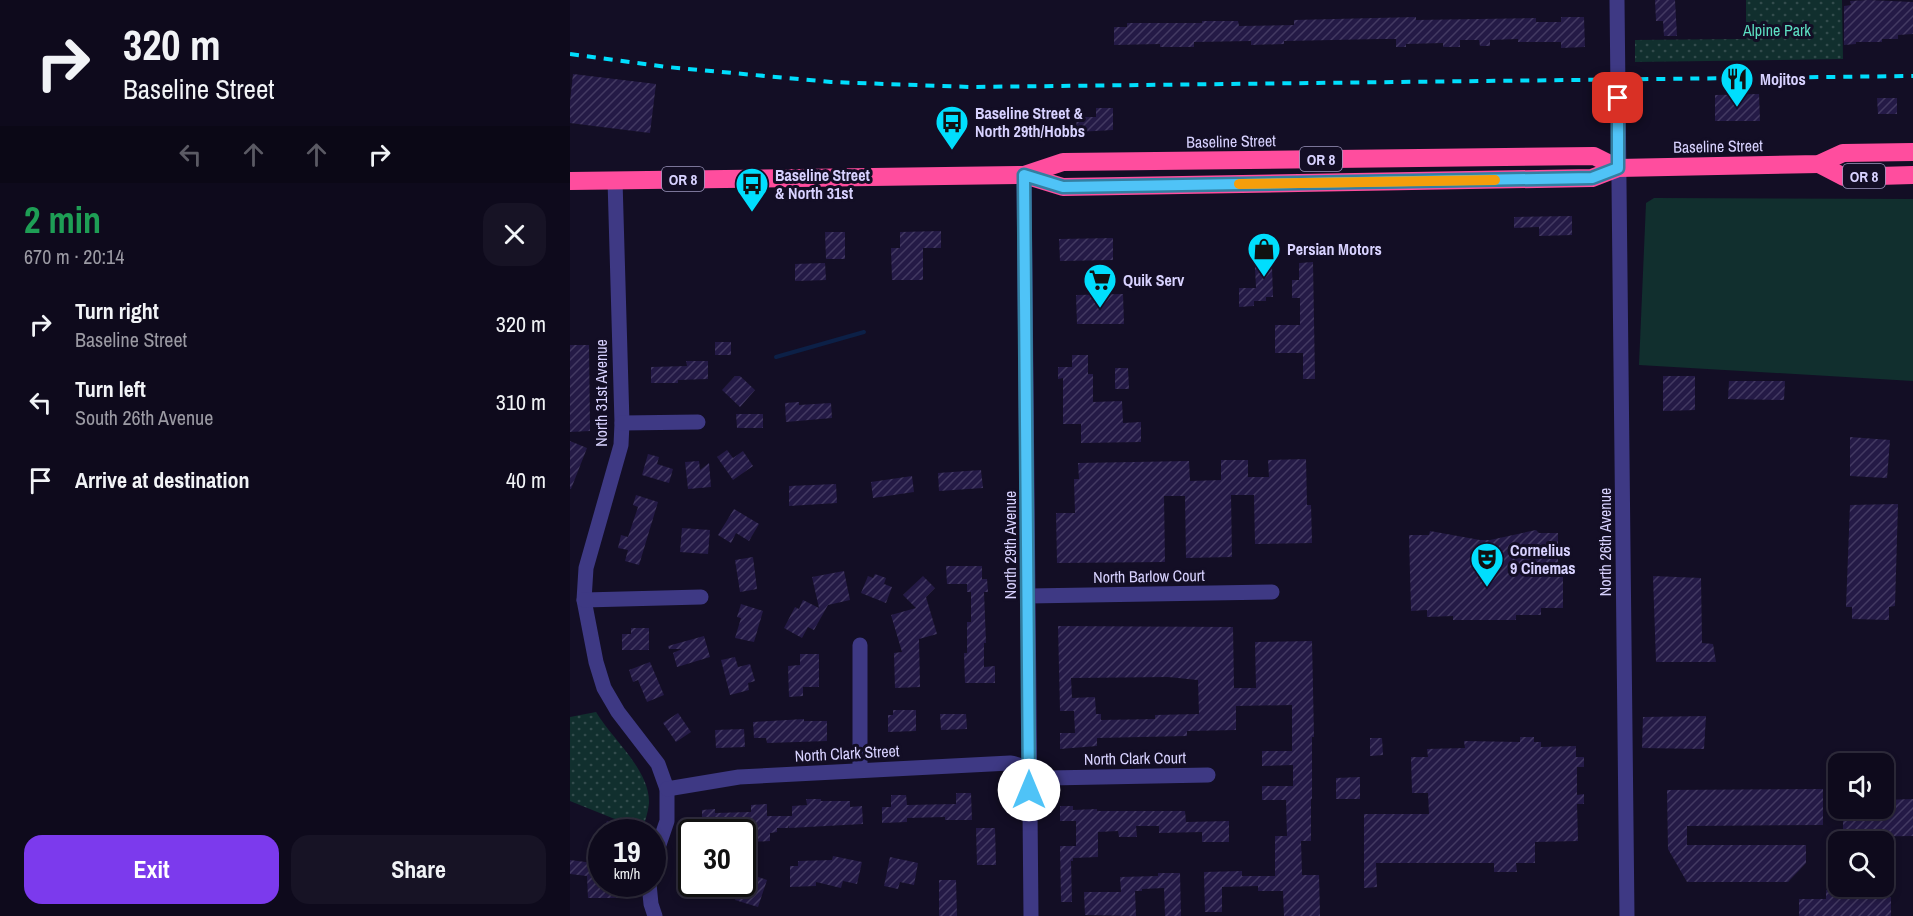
<!DOCTYPE html>
<meta charset="utf-8">
<style>
:root{--surface:#0e0a1c;--page:#171325;--text:#f1f3f6;--muted:#9b9aa3;--line:#2e2b3b;--accent:#7c3aed}
body{margin:0;font-family:"Archivo Narrow",sans-serif;background:var(--page);color:var(--text);height:100vh;display:flex;flex-direction:column;font-size:22px;white-space:nowrap}
*{box-sizing:border-box;margin:0}
p{font-size:20px;color:var(--muted)}
.icon{flex:none;width:33px;height:33px;fill:none;stroke:currentColor;stroke-width:2;stroke-linecap:round;stroke-linejoin:round}
.map{position:relative;flex:1;overflow:hidden}
.sheet{display:flex;flex-direction:column;background:var(--surface);width:570px}
.sheet>*{flex:none}
.top-card{background:#0e0a1c;color:var(--text);overflow:hidden}
.buttons{position:absolute;left:1258px;top:753px;display:grid;gap:12px}
.buttons a{display:grid;place-items:center;width:66px;height:66px;border-radius:12px;background:var(--surface);box-shadow:0 3px 9px #0003,0 0 0 2px var(--line);font-size:30px}
.speed{position:absolute;left:18px;top:819px;display:flex;gap:12px;font-size:30px;font-weight:700;text-align:center}
.speed>*{display:grid;place-content:center;width:78px;height:78px;border-radius:50%;background:var(--surface);box-shadow:0 3px 9px #0003,0 0 0 2px var(--line);line-height:1}
.speed small{font-size:15px;font-weight:400}
.speed .limit{border:3px solid #111;border-radius:9px;background:#fff;color:#111}
.pin{position:absolute;display:grid;place-items:center;width:51px;height:51px;color:#fff;margin:-26px;border-radius:12px;box-shadow:0 3px 9px #0006}
.me{position:absolute;width:66px;margin:-33px;rotate:0deg;stroke-linejoin:round;filter:drop-shadow(0 0 4px #0008)}
.turn{display:flex;align-items:center;gap:21px;height:126px;padding:0 24px;font-size:27px}
.turn .icon{width:78px;height:78px;stroke-width:2.5}
.turn b{display:block;font-size:42px;line-height:51px}
.lanes{display:flex;align-items:center;height:57px;padding:0 24px;background:#0003;justify-content:center;gap:30px;direction:ltr}
.lanes .off{opacity:.35}
.round{display:grid;place-items:center;flex:none;width:63px;height:63px;border-radius:18px;background:var(--page)}
.summary{display:flex;align-items:center;justify-content:space-between;height:102px;padding:0 24px}
h1{font-size:36px;font-weight:700;line-height:45px;color:#1e9e55}
.action{display:flex;gap:12px;margin-top:auto;padding:12px 24px}
.action a{flex:1;height:69px;border-radius:18px;background:var(--accent);color:#fff;font-size:24px;font-weight:700;line-height:69px;text-align:center}
.action a+a{background:var(--page);color:var(--text)}
ul{padding:0;list-style:none}
li{display:flex;align-items:center;gap:18px;height:78px;padding:0 24px}
li div{flex:1}
li b{display:block;font-size:22px}
li em{font-style:normal}
main{display:flex;flex:1;min-height:0}
.map>svg:first-child{display:block}
.grass{fill:#112f2e}
.park{fill:url(#park-dots)}
.lines{fill:none;stroke-linecap:round;stroke-linejoin:round}
.stream{stroke:#0c2047;stroke-width:4}
.building{fill:url(#building-hatch);fill-rule:evenodd}
.minor{stroke:#3e3984;stroke-width:15}
.highway{stroke:#ff4d9e;stroke-width:18}
.rail{stroke:#00defd;stroke-width:4;stroke-dasharray:9 8;stroke-linecap:butt}
.route-casing{stroke:#337fa1;stroke-width:15}
.route{stroke:#4fc3f7;stroke-width:10}
.slow{stroke:#f59e0b;stroke-width:10}
.labels{text-anchor:middle;dominant-baseline:central;stroke-width:6;stroke-linejoin:round;paint-order:stroke}
.shield{fill:#130e25;stroke:#9d97be;stroke-width:1.5}
.shield-label{font-size:15px;font-weight:bold;fill:#d8d2ff}
.park-label{font-size:16px;fill:#5de0c3;stroke:#130e25}
.poi-label{font-size:16px;font-weight:bold;fill:#d8d2ff;stroke:#130e25;text-anchor:start}
.street-label{font-size:16px;fill:#d8d2ff;stroke:#130e25}
</style>
<main>
<section class="sheet">
<div class="top-card">
<div class="turn"><svg class="icon" aria-label="right" viewBox="0 0 24 24"><path d="M7 20v-9h11M14 6l5 5-5 5"/></svg><div><b>320 m</b>Baseline Street</div></div>
<div class="lanes"><svg class="icon off" aria-label="left" viewBox="0 0 24 24"><path d="M17 20v-9H6M10 6l-5 5 5 5"/></svg><svg class="icon off" aria-label="ahead" viewBox="0 0 24 24"><path d="M12 20V5M6 11l6-6 6 6"/></svg><svg class="icon off" aria-label="ahead" viewBox="0 0 24 24"><path d="M12 20V5M6 11l6-6 6 6"/></svg><svg class="icon" aria-label="right" viewBox="0 0 24 24"><path d="M7 20v-9h11M14 6l5 5-5 5"/></svg></div>
</div>
<div class="summary"><div><h1>2 min</h1><p>670 m · 20:14</p></div><a class="round"><svg class="icon" aria-label="close" viewBox="0 0 24 24"><path d="M6 6l12 12M18 6L6 18"/></svg></a></div>
<ul>
<li><svg class="icon" aria-label="right" viewBox="0 0 24 24"><path d="M7 20v-9h11M14 6l5 5-5 5"/></svg><div><b>Turn right</b><p>Baseline Street</p></div><em>320 m</em></li>
<li><svg class="icon" aria-label="left" viewBox="0 0 24 24"><path d="M17 20v-9H6M10 6l-5 5 5 5"/></svg><div><b>Turn left</b><p>South 26th Avenue</p></div><em>310 m</em></li>
<li><svg class="icon" aria-label="arrive" viewBox="0 0 24 24"><path d="M6 21V4h12l-3 4 3 4H6"/></svg><div><b>Arrive at destination</b></div><em>40 m</em></li>
</ul>
<div class="action"><a>Exit</a><a>Share</a></div>
</section>
<div class="map">
<svg width="1343" height="916" viewBox="0 0 1343 916">
<defs>
<pattern id="park-dots" width="8" height="8" patternUnits="userSpaceOnUse" patternTransform="scale(1.5)"><rect width="8" height="8" fill="#112f2e"/><path d="M2 2h.1M6 6h.1" fill="none" stroke="#334c4d" stroke-width="1.8" stroke-linecap="round"/></pattern>
<pattern id="building-hatch" width="6" height="6" patternUnits="userSpaceOnUse" patternTransform="scale(1.5)"><rect width="6" height="6" fill="#241a46"/><path d="M-1 1l2-2M0 6l6-6M5 7l2-2" fill="none" stroke="#433a62"/></pattern>
</defs>
<rect width="100%" height="100%" fill="#130e25"/>
<path class="grass" d="M1084,198L1343,199V381L1069,365L1076,203Z"/>
<g class="park">
<path d="M1176,0H1272L1273,59L1065,62V40L1176,39Z"/>
<path d="M26,712C42,739 80,770 79,803C78,813 75,821 72,830L0,801V717Z"/>
</g>
<g class="lines">
<path class="stream" d="M206,357L294,332"/>
</g>
<g class="building">
<path d="M1085,0H1105L1107,36H1094L1093,21H1086Z"/>
<path d="M1298,0L1343,2V34L1328,35V39H1312V42H1286V44L1274,45V6L1281,5L1280,1Z"/>
<path d="M846,17V20L966,18V22H991V17H1014L1015,47L991,48V42H948V39L920,40V46H910L909,40H890V47H873V43L836,44V47H826V39H811L714,41V44L681,45V41L624,42V47H590V44L544,45V27H557V23H632V21H668L669,26L724,25V20Z"/>
<path d="M3,74L86,84L80,133L0,123V102Z"/>
<path d="M1189,94L1190,121H1145V95Z"/>
<path d="M1307,98H1327V114H1308Z"/>
<path d="M526,108H543V130L507,132L506,117H526Z"/>
<path d="M1002,216V235L969,236V227L944,228V217Z"/>
<path d="M371,231V248H353V280H322L321,248H330V232Z"/>
<path d="M255,232H275V259H256Z"/>
<path d="M543,238V260L490,261L489,239Z"/>
<path d="M743,262L745,379H733V353H705V325H730V298H722V280H729V263Z"/>
<path d="M255,263L256,280L225,281V264Z"/>
<path d="M685,267H702L703,297H696V301H684V306L669,307V288H686Z"/>
<path d="M553,294L554,324H507L506,295Z"/>
<rect x="145" y="342" width="16" height="13"/>
<path d="M0,345H19L20,431L0,432Z"/>
<path d="M502,355H518V374H523V402L552,401L553,423L571,422V442L511,443V424H493V378L488,379V367H502Z"/>
<path d="M116,361H138V379L108,380V383H81V367L117,366Z"/>
<path d="M545,368H558L559,389H545Z"/>
<path d="M165,376H170L185,390L170,407L152,390Z"/>
<path d="M1093,376H1125V410L1093,411Z"/>
<path d="M1159,381H1215L1214,400L1158,399Z"/>
<path d="M229,402V405L261,403L262,418L216,422L215,403Z"/>
<path d="M166,414H193V428H167Z"/>
<path d="M1280,437L1320,440L1317,478L1280,476Z"/>
<path d="M0,441L17,448L1,489H0Z"/>
<path d="M157,450L163,458L173,451L183,466L163,480L147,457Z"/>
<path d="M78,454L89,457L87,464L103,469L99,483L72,475Z"/>
<path d="M736,459L737,505H741L742,543L685,544L684,495H661L662,557L616,558L615,496H594L595,562L487,563L486,513H505L504,479H509L508,463L619,461L620,481L651,480V460H678V477H699L698,460Z"/>
<path d="M129,461L130,470L139,463L141,487L118,489L115,462Z"/>
<path d="M411,470L413,488L369,491L368,473Z"/>
<path d="M342,476L344,492L303,498L301,482Z"/>
<path d="M266,484L267,503L219,506V486Z"/>
<path d="M66,495L88,502L69,565L55,561L58,550L48,548L51,535L58,537L68,507L63,505Z"/>
<path d="M1328,504L1325,606L1319,607V620L1282,619V607H1276L1280,505Z"/>
<path d="M164,509L189,524L179,541L166,533L161,543L148,535Z"/>
<path d="M112,528L140,530L138,554L110,552Z"/>
<path d="M966,530L969,533H988V566H993V608H971V615H946V620H883V616L857,617V610L841,611L839,535H859L860,531L910,540H920Z"/>
<path d="M183,557L187,589L170,592L165,560Z"/>
<path d="M376,566H412V579H417L418,592H414L416,643H414V667L425,666V683H395L394,653H397V622H401V592H397V584H377Z"/>
<path d="M274,571L280,600L258,605L244,630L238,627L232,638L214,628L225,607L229,609L233,600L249,608L242,577Z"/>
<path d="M305,574L316,578L314,584L322,587L316,603L291,593L298,576L303,578Z"/>
<path d="M353,576L365,588L356,597L367,634L349,639L350,687L325,688L324,653L332,652L321,615L346,608L333,595Z"/>
<path d="M1083,576L1131,578L1132,643L1143,644L1146,662H1086Z"/>
<path d="M171,604L193,611L184,642L165,638L171,618L167,617Z"/>
<path d="M488,626L663,627L664,688H686L685,642L742,641L744,737H742V799H741V841H731L732,875H749L750,916H714L713,891H688V886L652,887V912H635L634,872L672,871V876H705V836H717L716,800H692V786H723V765L692,766V751H722V705L666,706V730L617,731V736L527,738V746L490,749V733H505L504,711H490ZM598,677L628,680L629,714L585,715V719L531,720V714H526L525,697L502,698L501,678Z"/>
<path d="M61,628H79V650H52V634H61Z"/>
<path d="M134,636L140,657L107,667L103,653L112,649H99L98,646Z"/>
<path d="M230,654H249V687H233V696L219,697L218,666L230,665Z"/>
<path d="M165,657L168,667L180,664L185,681L178,683L179,690L160,695L151,660Z"/>
<path d="M80,662L94,695L77,702L68,680L63,682L59,670Z"/>
<path d="M323,710H346V731L318,732V715H323Z"/>
<path d="M108,713L121,732L106,742L93,723Z"/>
<path d="M370,714H396L397,729L371,730Z"/>
<path d="M1136,716L1134,749L1072,748L1073,717Z"/>
<path d="M234,719V721H257V741L197,743L196,738H184L183,722Z"/>
<path d="M174,729L175,747L146,748L145,730Z"/>
<path d="M950,737H964V742H971V747L1006,746V757H1014V767H1007V795L1014,794V804H1007L1008,841L965,842V863H946L947,872H924V863H806L807,887L794,888V814H859L858,793H842L841,757H858L857,749L895,748L894,741L950,742Z"/>
<path d="M800,738H812L813,755L800,756Z"/>
<path d="M790,777V799H766V778Z"/>
<path d="M1253,789V825L1117,826V845H1236V863L1218,882H1117L1098,849L1097,790Z"/>
<path d="M386,793H401L402,820H375V817L337,818V822L312,823V807H321V795H336L337,805L386,804Z"/>
<path d="M236,799H251V801H280V807L292,806L293,824L219,828V825L218,828H207V832L200,833V841L181,842V832H144V824H132V810L145,809V813L181,812V805L197,804V816H222V806L237,805Z"/>
<path d="M1343,799V836L1273,837V808H1314V800Z"/>
<path d="M490,806H503V810L527,809V811H615L616,822L659,821V842H632V832L589,833V826H566L567,837H549L548,831L528,832V857L503,858V861H501L502,902H491L490,846H506V821H490Z"/>
<path d="M37,821L65,831L64,832H33Z"/>
<path d="M406,828H425L426,865H407Z"/>
<path d="M30,842H32V884H48V898H18L17,876L0,874V860L23,863Z"/>
<path d="M263,856L292,862L287,884L273,881L271,888L246,882V886L220,887V866H228V861L262,860Z"/>
<path d="M320,857L348,863L344,885L330,882L328,889L314,886Z"/>
<path d="M174,872L197,880L188,907L165,900L170,884H172Z"/>
<path d="M588,873H610L611,916H595L594,888L572,889V891H565L566,916L515,915L514,892H551L550,877L588,876Z"/>
<path d="M369,880H386L387,916H369Z"/>
<rect x="117" y="884" width="16" height="11"/>
<path d="M1303,889V898L1321,897V916H1229V899H1256V890Z"/>
</g>
<g class="lines">
<g class="minor">
<path d="M1047,0L1057,916"/>
<path d="M454,175L461,916"/>
<path d="M45,180L52,423L51,445L16,568L14,600L26,662L34,688L48,712L88,764L97,789V821L82,865"/>
<path d="M52,423L128,422"/>
<path d="M458,596L702,592"/>
<path d="M14,600L131,597"/>
<path d="M290,645V770"/>
<path d="M97,789L169,777L440,763C455,765 465,774 479,778L638,775"/>
<path d="M79,884L81,904L85,916"/>
</g>
<g class="highway">
<path d="M1249,164L1274,177L1343,175"/>
<path d="M454,175L493,187L1022,178L1048,168L1249,164L1273,153L1343,152"/>
<path d="M0,181L454,175L493,162L1024,156L1048,168"/>
</g>
<path class="rail" d="M0,54L97,67L261,82L400,87L1343,76"/>
</g>
<g class="lines">
<g class="route-casing">
<path id="route" d="M459,790L454,175L493,187L1022,178L1048,168V98"/>
</g>
<use href="#route" class="route"/>
<path class="slow" d="M669,184L925,180"/>
</g>
<defs>
<g id="restaurant-pin" transform="scale(1.725)"><path d="M0 17L-7.5 6A9.5 9.5 0 1 1 7.5 6Z" fill="#00defd" stroke="#130e25"/><path d="M-5-6h1v4h1v-4h1v4h1v-4h1v5L-1.5 .5V6h-2V.5L-5-1ZM5-6V6H3V1.5H1.5Q1.5-4 5-6Z" fill="#111"/></g>
<g id="bus-pin" transform="scale(1.725)"><path d="M0 17L-7.5 6A9.5 9.5 0 1 1 7.5 6Z" fill="#00defd" stroke="#130e25"/><path d="M-5-6H5V4H4V6H2V4H-2V6H-4V4H-5ZM-3.5-4V0h7V-4ZM-3.5 1.2v1.5H-2V1.2ZM2 1.2v1.5H3.5V1.2Z" fill="#111"/></g>
<g id="shop-pin" transform="scale(1.725)"><path d="M0 17L-7.5 6A9.5 9.5 0 1 1 7.5 6Z" fill="#00defd" stroke="#130e25"/><path d="M-5-2.5h2.3a2.7 3.5 0 0 1 5.4 0H5L5.5 6h-11ZM-1.5-2.5h3a1.5 2.3 0 0 0-3 0Z" fill="#111"/></g>
<g id="supermarket-pin" transform="scale(1.725)"><path d="M0 17L-7.5 6A9.5 9.5 0 1 1 7.5 6Z" fill="#00defd" stroke="#130e25"/><path d="M-6-5.5h2.5l.6 2H6L4.5 2H-2.5L-4.4-4H-6ZM-1.5 3.2a1.3 1.3 0 1 0 .1 0ZM3 3.2a1.3 1.3 0 1 0 .1 0Z" fill="#111"/></g>
<g id="theatre-pin" transform="scale(1.725)"><path d="M0 17L-7.5 6A9.5 9.5 0 1 1 7.5 6Z" fill="#00defd" stroke="#130e25"/><path d="M-5-5.5Q0-4 5-5.5V0Q5 5 0 6Q-5 5-5 0ZM-3.3-2.5H-1v1.5H-3.3ZM1-2.5H3.3v1.5H1ZM-2.8 1Q0 5.5 2.8 1Z" fill="#111"/></g>
</defs>
<g fill-rule="evenodd">
<use href="#restaurant-pin" x="1167" y="79"/>
<use href="#bus-pin" x="382" y="122"/>
<use href="#bus-pin" x="182" y="184"/>
<use href="#shop-pin" x="694" y="249"/>
<use href="#supermarket-pin" x="530" y="280"/>
<use href="#theatre-pin" x="917" y="559"/>
</g>
<g class="labels">
<g class="shield">
<rect x="730" y="147" width="42" height="24" rx="4.5"/>
<rect x="1273" y="164" width="42" height="24" rx="4.5"/>
<rect x="92" y="167" width="42" height="24" rx="4.5"/>
</g>
<g class="shield-label">
<text x="751" y="159">OR 8</text>
<text x="1294" y="176">OR 8</text>
<text x="113" y="179">OR 8</text>
</g>
<g class="park-label">
<text x="1207" y="30">Alpine Park</text>
</g>
<g class="poi-label">
<text x="1190" y="79">Mojitos</text>
<text x="405" y="113">Baseline Street &amp;<tspan x="405" dy="18">North 29th/Hobbs</tspan></text>
<text x="205" y="175">Baseline Street<tspan x="205" dy="18">&amp; North 31st</tspan></text>
<text x="717" y="249">Persian Motors</text>
<text x="553" y="280">Quik Serv</text>
<text x="940" y="550">Cornelius<tspan x="940" dy="18">9 Cinemas</tspan></text>
</g>
<g class="street-label">
<text transform="translate(661 141) rotate(-1)">Baseline Street</text>
<text transform="translate(1148 146) rotate(-1)">Baseline Street</text>
<text transform="translate(31 393) rotate(-90)">North 31st Avenue</text>
<text transform="translate(1035 542) rotate(-90)">North 26th Avenue</text>
<text transform="translate(440 545) rotate(-90)">North 29th Avenue</text>
<text transform="translate(579 576) rotate(-1)">North Barlow Court</text>
<text transform="translate(277 753) rotate(-3)">North Clark Street</text>
<text transform="translate(565 758) rotate(-1)">North Clark Court</text>
</g>
</g>
</svg>
<div class="buttons">
<a><svg class="icon" aria-label="sound" viewBox="0 0 24 24"><path d="M4 9h4l5-4v14l-5-4H4zM17 9q2 3 0 6"/></svg></a>
<a><svg class="icon" aria-label="search" viewBox="0 0 24 24"><circle cx="10" cy="10" r="6"/><path d="M15 15l6 6"/></svg></a>
</div>
<div class="speed"><div>19<small>km/h</small></div><div class="limit">30</div></div>
<div class="pin" style="left:1048px;top:98px;background:#d93025"><svg class="icon" aria-label="arrive" viewBox="0 0 24 24"><path d="M6 21V4h12l-3 4 3 4H6"/></svg></div>
<svg class="me" style="left:459px;top:790px" viewBox="-20 -20 40 40"><circle r="19" fill="#fff"/><path d="M0-13L10 11 0 6-10 11z" fill="#4fc3f7"/></svg>
</div>
</main>
